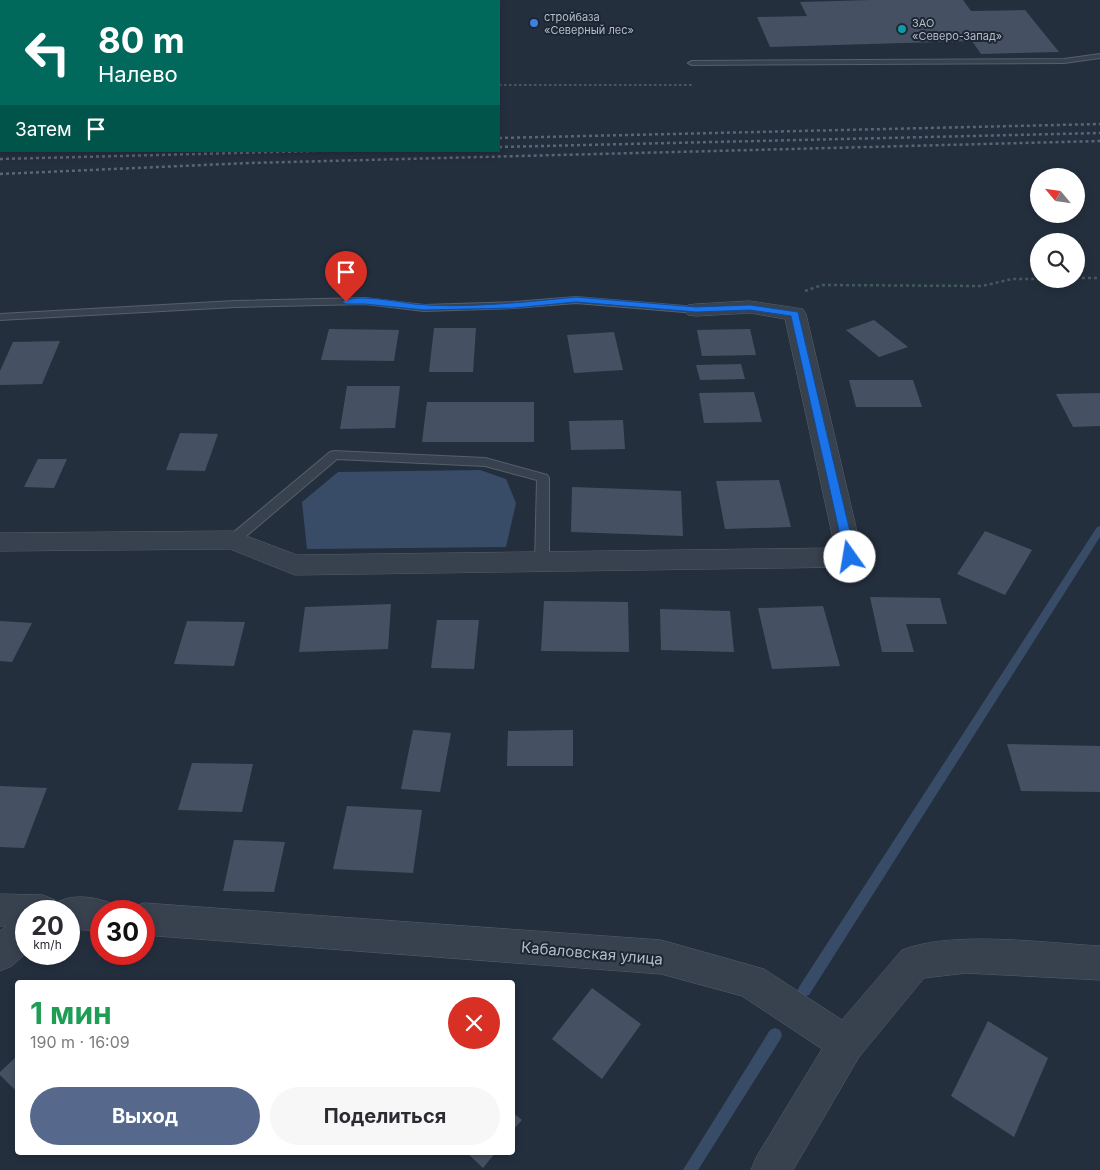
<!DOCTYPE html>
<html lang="ru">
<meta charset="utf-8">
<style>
:root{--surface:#fff;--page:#f7f7f7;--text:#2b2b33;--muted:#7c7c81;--accent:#56698c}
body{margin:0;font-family:Inter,sans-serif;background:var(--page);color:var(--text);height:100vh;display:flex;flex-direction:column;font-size:19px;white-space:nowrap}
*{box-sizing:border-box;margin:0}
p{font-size:16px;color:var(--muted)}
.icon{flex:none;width:28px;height:28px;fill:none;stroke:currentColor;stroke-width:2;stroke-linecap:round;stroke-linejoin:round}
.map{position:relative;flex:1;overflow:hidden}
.drawer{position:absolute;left:15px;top:980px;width:500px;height:175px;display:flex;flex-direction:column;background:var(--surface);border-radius:5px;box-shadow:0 2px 8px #0003}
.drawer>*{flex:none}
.hud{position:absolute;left:0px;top:0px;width:500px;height:152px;box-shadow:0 2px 8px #0003;background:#00695c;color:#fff;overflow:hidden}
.needle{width:32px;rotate:299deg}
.fabs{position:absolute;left:1030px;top:168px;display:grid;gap:10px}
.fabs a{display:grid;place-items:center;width:55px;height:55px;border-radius:50%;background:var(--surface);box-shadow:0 2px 8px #0003;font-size:25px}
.speed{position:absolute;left:15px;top:900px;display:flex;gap:10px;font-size:25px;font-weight:700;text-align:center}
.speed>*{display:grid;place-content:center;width:65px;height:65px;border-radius:50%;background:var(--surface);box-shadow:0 2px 8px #0003;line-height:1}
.speed small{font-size:12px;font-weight:400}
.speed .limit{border:8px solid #d22;background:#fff;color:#111}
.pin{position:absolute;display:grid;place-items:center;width:42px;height:42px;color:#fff;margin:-51px -21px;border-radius:50% 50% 50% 0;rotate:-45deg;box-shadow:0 0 5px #0007}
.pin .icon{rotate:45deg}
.me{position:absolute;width:55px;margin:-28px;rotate:347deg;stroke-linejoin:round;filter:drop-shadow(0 0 4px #0008)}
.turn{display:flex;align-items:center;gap:18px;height:105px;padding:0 15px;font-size:22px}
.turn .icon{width:65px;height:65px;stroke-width:2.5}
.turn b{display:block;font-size:35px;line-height:42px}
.then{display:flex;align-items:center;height:48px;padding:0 15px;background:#0003;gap:10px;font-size:19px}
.round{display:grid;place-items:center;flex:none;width:52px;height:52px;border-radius:26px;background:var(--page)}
.headline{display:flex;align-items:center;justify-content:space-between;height:85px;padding:0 15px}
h1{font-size:30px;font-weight:700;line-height:38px;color:#1e9e55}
.primary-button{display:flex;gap:10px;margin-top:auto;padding:10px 15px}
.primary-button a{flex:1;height:58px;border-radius:30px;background:var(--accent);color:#fff;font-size:20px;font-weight:700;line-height:58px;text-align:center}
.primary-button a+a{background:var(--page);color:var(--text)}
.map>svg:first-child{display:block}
.water{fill:#394c67}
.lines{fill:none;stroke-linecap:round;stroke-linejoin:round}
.stream{fill:#394c67;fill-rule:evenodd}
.building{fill:#455162}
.lane-casing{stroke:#565f6c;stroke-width:2}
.street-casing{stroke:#565f6c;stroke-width:1}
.path-far1{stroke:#44595c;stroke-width:2;stroke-dasharray:2.5 2.5;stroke-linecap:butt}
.path{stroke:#44595c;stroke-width:2.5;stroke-dasharray:3 3;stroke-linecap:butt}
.lane{fill:#38414e;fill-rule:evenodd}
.street{fill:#38414e;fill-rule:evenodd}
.rail{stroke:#5a6575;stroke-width:2.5;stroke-dasharray:3 3;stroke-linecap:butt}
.route{fill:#1a73e8;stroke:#114b97}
.shop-dot{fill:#3f7fe0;stroke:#1d2633;stroke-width:2}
.culture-dot{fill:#0f9aa8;stroke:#1d2633;stroke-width:2}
.labels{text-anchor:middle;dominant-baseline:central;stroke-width:4;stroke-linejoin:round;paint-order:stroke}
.far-poi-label{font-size:11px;fill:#b4bcc9;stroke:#1d2633;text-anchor:start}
.near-street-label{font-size:15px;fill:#b4bcc9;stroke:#1d2633}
</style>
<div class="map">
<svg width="1100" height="1170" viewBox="0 0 1100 1170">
<rect width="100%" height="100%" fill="#242f3e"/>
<path class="water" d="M480,470L506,479L516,503L506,547L307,549L302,502L338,472Z"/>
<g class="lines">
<g class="stream">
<path d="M1100,526V537L809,995L804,997L799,995L797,991L799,987L1097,527Z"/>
<path d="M775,1028L780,1030L782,1035L780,1040L698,1170H683L770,1030Z"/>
</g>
</g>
<g class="building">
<path d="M871,0H963L971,11L1025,10L1059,52L981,54L972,41L770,47L757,17L807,16L800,2Z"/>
<path d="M874,320L908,347L879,357L846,330Z"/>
<path d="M434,328H476L473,372H429Z"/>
<path d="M329,329L399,330L394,361L321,360Z"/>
<path d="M750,329L756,355L702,356L697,330Z"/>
<path d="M614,332L623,370L574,373L567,335Z"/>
<path d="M60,341L42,384L0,385V371L13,342Z"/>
<path d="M741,364L745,379L700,380L696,365Z"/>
<path d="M849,380H913L922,407H856Z"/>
<path d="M347,386H400L395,428L340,429Z"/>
<path d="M754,392L762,422L704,423L699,393Z"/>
<path d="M1100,393V426L1073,427L1056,394Z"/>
<path d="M427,402H534V442H422Z"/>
<path d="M623,420L625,449L571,450L569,421Z"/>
<path d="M180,433L218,434L205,471L166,470Z"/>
<path d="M38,459H67L54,488L24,487Z"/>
<path d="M779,480L791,527L725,529L716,481Z"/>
<path d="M572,487L681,491L683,536L571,532Z"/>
<path d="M985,531L1032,550L1005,595L957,574Z"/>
<path d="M870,597L940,598L947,624H906L914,652H882Z"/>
<path d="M544,601L628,602L629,652L541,651Z"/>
<path d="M391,604L388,649L299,652L305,607Z"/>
<path d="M823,606L840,666L772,669L758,608Z"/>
<path d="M660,609L730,611L734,652L661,650Z"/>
<path d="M437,620H479L474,669L431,668Z"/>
<path d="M0,621L32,623L12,662L0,661Z"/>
<path d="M187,621L245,622L234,666L174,664Z"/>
<path d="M413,730L451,733L440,792L401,789Z"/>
<path d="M573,730V766H507L508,731Z"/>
<path d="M1007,744L1100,746V792L1021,791Z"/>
<path d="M192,763L253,764L242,812L178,810Z"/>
<path d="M0,786L47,788L24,848L0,847Z"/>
<path d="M347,806L422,810L413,873L333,869Z"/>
<path d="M234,840L285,842L274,892L223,891Z"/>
<path d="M592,988L641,1024L602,1079L552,1039Z"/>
<path d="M988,1021L1048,1058L1014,1137L951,1096Z"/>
<path d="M18,1055V1093L0,1075V1072Z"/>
<path d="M512,1112L522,1120L512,1131Z"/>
<path d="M466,1152H496L483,1168Z"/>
</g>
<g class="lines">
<g class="lane-casing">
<g id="lane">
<rect x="8" y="0" width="8" height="1"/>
<path d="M1100,54V58L1064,63L692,65L688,63L692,61L1064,59Z"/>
<path d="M576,297L696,307L701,310L696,313L576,303L514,308L424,311L365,304L235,307L0,320V314L235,301L365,298L424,305L514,302Z"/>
<path d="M334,451L485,458L547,475L549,478V563L542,568L535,563L537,480L485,466L337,459L238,543H228L226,540L228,537L330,452Z"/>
</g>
</g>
<g class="street-casing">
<g id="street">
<path d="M750,301L803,309L806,314L863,557L860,564L850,567L295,575L230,549L0,551V533L233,531L297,555L835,548L785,319L750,313L696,316L688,315L685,310L688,305L696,304Z"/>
<path d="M0,894L43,895L55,900L56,903C73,893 96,897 113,904L117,911H101V931L69,929V911H26V953L12,966L0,971V931L6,926H0Z"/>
<path d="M144,903L661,940L764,969L842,1020L902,950C953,930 1044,943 1100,946V980L966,973L924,978L859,1057L793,1170H751L757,1156L822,1049L742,996L661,974L144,935V911H130L132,908Z"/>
</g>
</g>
<path class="path-far1" d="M499,85H693"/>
<g class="path">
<path d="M1076,278H1100"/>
<path d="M805,291L822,285L982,286L1012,279H1057"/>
</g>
<use href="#lane" class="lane"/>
<use href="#street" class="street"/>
<g class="rail">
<path d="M499,138L1100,124"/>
<path d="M499,147L1100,133"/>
<path d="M0,159L316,151"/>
<path d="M0,174L249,163L1100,141"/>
</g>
</g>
<path class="route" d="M576,297L696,307L750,305L798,312L856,557L854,560H846L845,557L791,316L750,310L696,312L576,302L514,308L424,310L365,304H346L342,302C353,293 399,302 414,304C463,309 526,302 576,297Z"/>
<circle class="shop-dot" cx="534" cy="23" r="5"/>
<circle class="culture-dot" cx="902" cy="29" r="5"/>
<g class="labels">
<g class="far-poi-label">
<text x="544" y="17">стройбаза<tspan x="544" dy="13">«Северный лес»</tspan></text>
<text x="912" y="23">ЗАО<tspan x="912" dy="13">«Северо-Запад»</tspan></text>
</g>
<g class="near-street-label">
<text transform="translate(592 953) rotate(5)">Кабаловская улица</text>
</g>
</g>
</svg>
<div class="fabs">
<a><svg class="needle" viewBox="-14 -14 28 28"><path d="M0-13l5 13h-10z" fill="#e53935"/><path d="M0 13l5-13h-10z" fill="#7c7c81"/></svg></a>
<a><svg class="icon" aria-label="search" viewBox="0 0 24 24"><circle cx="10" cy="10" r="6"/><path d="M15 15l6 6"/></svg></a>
</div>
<div class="speed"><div>20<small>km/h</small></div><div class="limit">30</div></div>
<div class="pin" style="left:346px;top:302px;background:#d93025"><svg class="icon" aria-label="arrive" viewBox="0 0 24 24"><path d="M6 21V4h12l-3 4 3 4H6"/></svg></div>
<svg class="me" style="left:850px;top:557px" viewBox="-20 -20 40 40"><circle r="19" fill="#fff"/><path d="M0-13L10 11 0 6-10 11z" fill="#1a73e8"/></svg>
<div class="hud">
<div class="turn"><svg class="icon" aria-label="left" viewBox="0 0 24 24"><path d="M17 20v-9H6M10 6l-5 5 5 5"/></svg><div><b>80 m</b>Налево</div></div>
<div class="then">Затем<svg class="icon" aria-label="arrive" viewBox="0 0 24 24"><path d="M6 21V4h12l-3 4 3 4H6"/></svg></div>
</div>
<section class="drawer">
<div class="headline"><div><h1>1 мин</h1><p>190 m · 16:09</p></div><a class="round" style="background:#d93025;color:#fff"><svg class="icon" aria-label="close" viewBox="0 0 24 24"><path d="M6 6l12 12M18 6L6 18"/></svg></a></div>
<div class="primary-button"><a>Выход</a><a>Поделиться</a></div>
</section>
</div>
